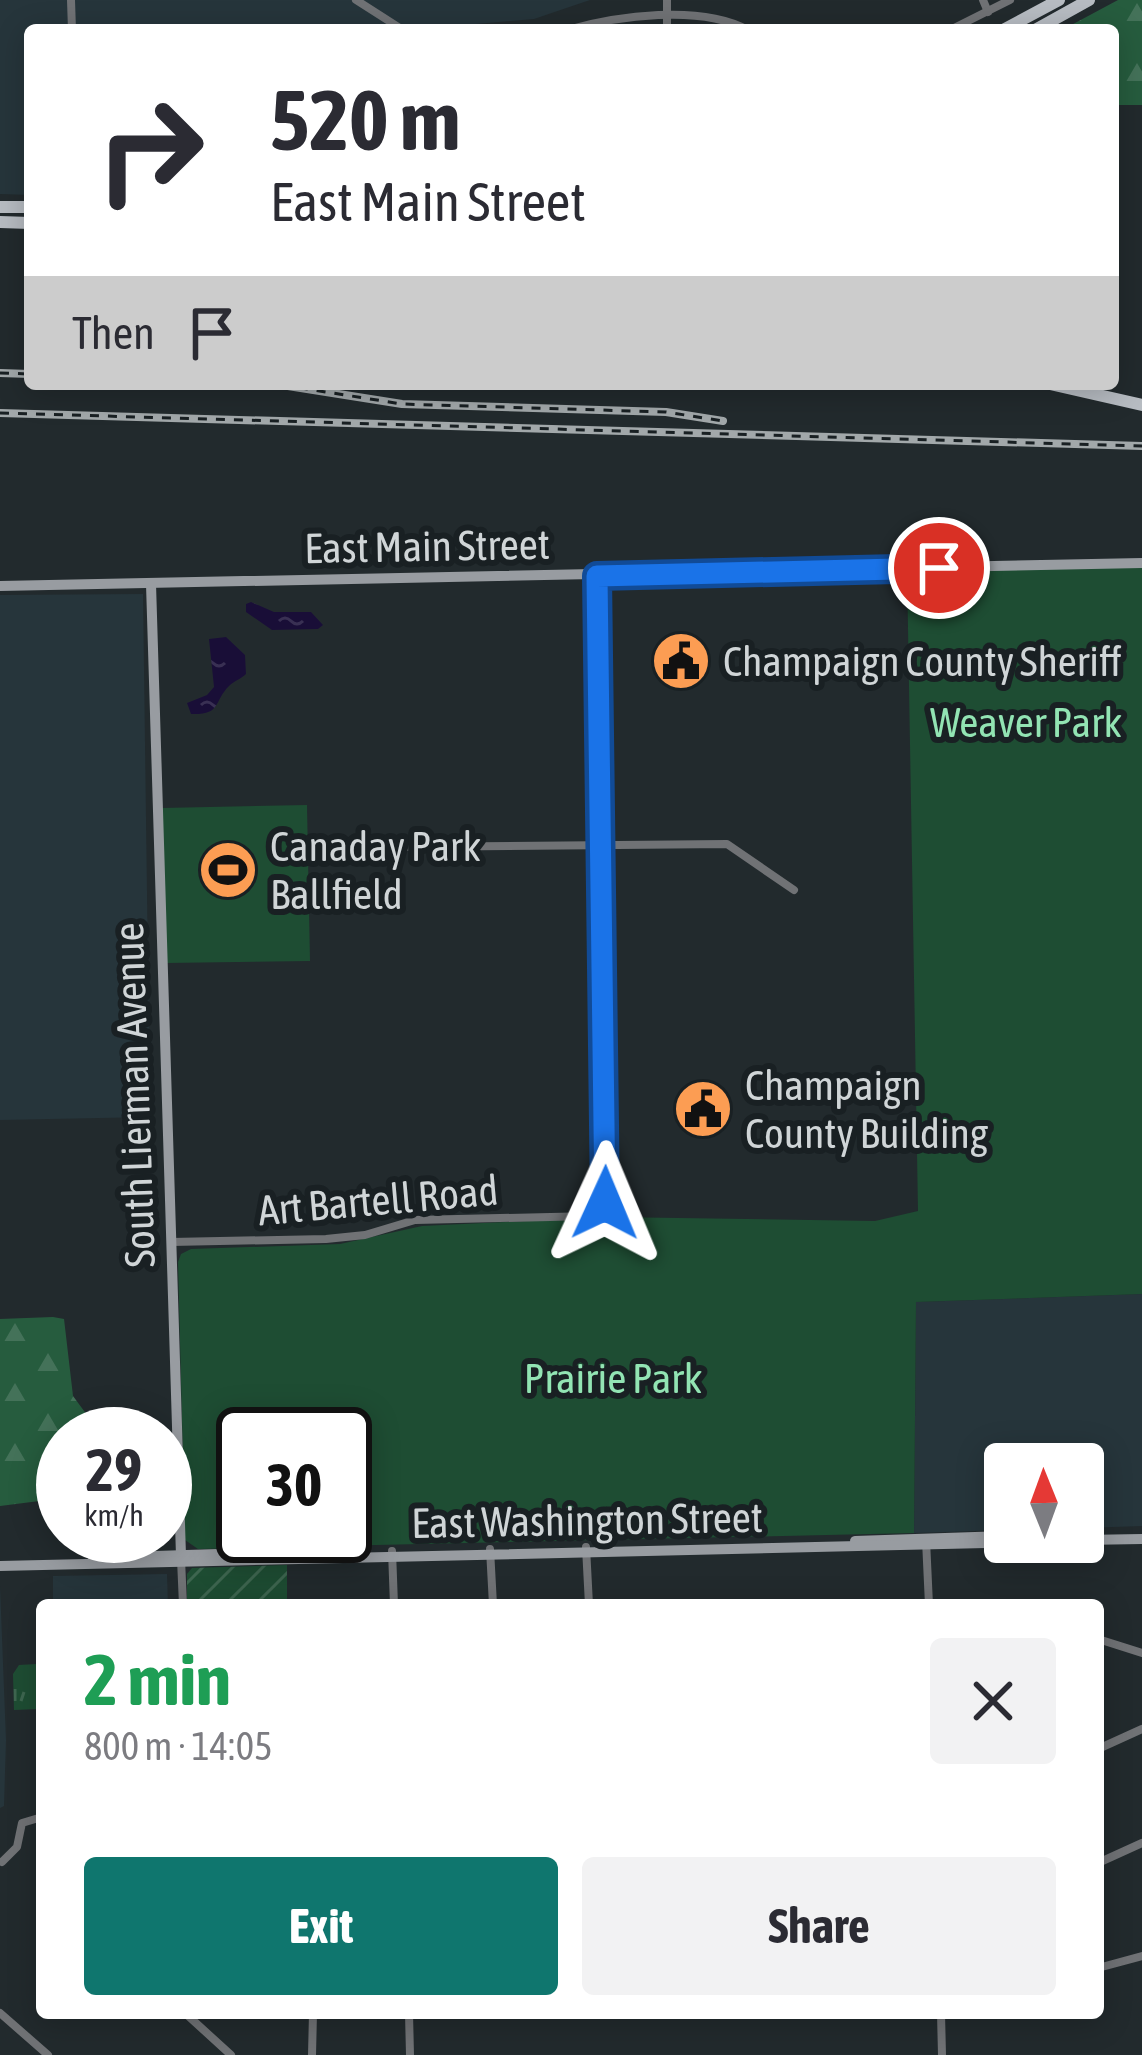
<!DOCTYPE html>
<meta charset="utf-8">
<style>
:root{--surface:#fff;--page:#f2f2f3;--text:#2b2b33;--muted:#7c7c81;--accent:#0f766e}
body{margin:0;font-family:"Asap Condensed",sans-serif;background:var(--page);color:var(--text);height:100vh;display:flex;flex-direction:column;font-size:45px;white-space:nowrap}
*{box-sizing:border-box;margin:0}
p{font-size:39px;color:var(--muted)}
.icon{flex:none;width:66px;height:66px;fill:none;stroke:currentColor;stroke-width:2;stroke-linecap:round;stroke-linejoin:round}
.map{position:relative;flex:1;overflow:hidden}
.details{position:absolute;left:36px;top:1599px;width:1068px;height:420px;display:flex;flex-direction:column;background:var(--surface);border-radius:12px;box-shadow:0 6px 30px #0003}
.details>*{flex:none}
.banner{position:absolute;left:24px;top:24px;width:1095px;height:366px;border-radius:12px;box-shadow:0 6px 30px #0003;background:#fff;color:var(--text);overflow:hidden}
.needle{width:78px;rotate:359deg}
.fabs{position:absolute;left:984px;top:1443px;display:grid;gap:24px}
.fabs a{display:grid;place-items:center;width:120px;height:120px;border-radius:12px;background:var(--surface);box-shadow:0 6px 30px #0003;font-size:60px}
.speed{position:absolute;left:36px;top:1407px;display:flex;gap:24px;font-size:60px;font-weight:700;text-align:center}
.speed>*{display:grid;place-content:center;width:156px;height:156px;border-radius:50%;background:var(--surface);box-shadow:0 6px 30px #0003;line-height:1}
.speed small{font-size:30px;font-weight:400}
.speed .limit{border:6px solid #111;border-radius:18px;background:#fff;color:#111}
.pin{position:absolute;display:grid;place-items:center;width:102px;height:102px;color:#fff;margin:-51px;border:6px solid #fff;border-radius:50%;box-shadow:0 3px 12px #0007}
.me{position:absolute;width:132px;margin:-66px;rotate:1deg;stroke-linejoin:round;filter:drop-shadow(0 0 9px #0008)}
.turn{display:flex;align-items:center;gap:42px;height:252px;padding:0 48px;font-size:54px}
.turn .icon{width:156px;height:156px;stroke-width:2.5}
.turn b{display:block;font-size:84px;line-height:102px}
.then{display:flex;align-items:center;height:114px;padding:0 48px;background:#0003;gap:24px;font-size:45px}
.round{display:grid;place-items:center;flex:none;width:126px;height:126px;border-radius:12px;background:var(--page)}
.head{display:flex;align-items:center;justify-content:space-between;height:204px;padding:0 48px}
h1{font-size:72px;font-weight:700;line-height:90px;color:#1e9e55}
.primary-button{display:flex;gap:24px;margin-top:auto;padding:24px 48px}
.primary-button a{flex:1;height:138px;border-radius:12px;background:var(--accent);color:#fff;font-size:48px;font-weight:700;line-height:138px;text-align:center}
.primary-button a+a{background:var(--page);color:var(--text)}
.map>svg:first-child{display:block}
.built{fill:#26353b}
.grass{fill:url(#grass-tufts)}
.forest{fill:url(#forest-firs)}
.park{fill:#1e4d33;fill-rule:evenodd}
.garden{fill:url(#garden-furrows)}
.water{fill:url(#water-ripples)}
.lines{fill:none;stroke-linecap:round;stroke-linejoin:round}
.street{stroke:#707275;stroke-width:8}
.secondary{stroke:#989ca1;stroke-width:10}
.primary{stroke:#b7bcc2;stroke-width:12}
.rail-casing{stroke:#a2a8aa;stroke-width:8}
.rail{stroke:#192023;stroke-width:3;stroke-dasharray:9;stroke-linecap:butt}
.route-casing{stroke:#114b97;stroke-width:30}
.route{stroke:#1a73e8;stroke-width:21}
.labels{text-anchor:middle;dominant-baseline:central;stroke-width:12;stroke-linejoin:round;paint-order:stroke}
.street-label{font-size:42px;fill:#d0d5d7;stroke:#192023}
.poi-label{font-size:42px;fill:#d0d5d7;stroke:#192023;text-anchor:start}
.park-label{font-size:42px;fill:#92e4b3;stroke:#192023}
</style>
<div class="map">
<svg width="1142" height="2055" viewBox="0 0 1142 2055">
<defs>
<pattern id="grass-tufts" width="24" height="20" patternUnits="userSpaceOnUse" patternTransform="scale(3)"><rect width="24" height="20" fill="#1e4d33"/><path d="M3 7l-1-3M5 7V3M7 7l1-3M15 17l-1-3M17 17v-4M19 17l1-3" fill="none" stroke="#3e6650"/></pattern>
<pattern id="forest-firs" width="22" height="20" patternUnits="userSpaceOnUse" patternTransform="scale(3)"><rect width="22" height="20" fill="#265c3e"/><path d="M5 1l3.5 6h-7zM16 11l3.5 6h-7z" fill="#447259"/></pattern>
<pattern id="garden-furrows" width="10" height="10" patternUnits="userSpaceOnUse" patternTransform="scale(3)"><rect width="10" height="10" fill="#1e4d33"/><path d="M-1 1l2-2M0 10L10 0M9 11l2-2" fill="none" stroke="#3e6650"/></pattern>
<pattern id="water-ripples" width="26" height="14" patternUnits="userSpaceOnUse" patternTransform="scale(3)"><rect width="26" height="14" fill="#190e37"/><path d="M2 4q2-2 4 0t4 0M15 11q2-2 4 0t4 0" fill="none" stroke="#393053"/></pattern>
</defs>
<rect width="100%" height="100%" fill="#222a2d"/>
<g class="built">
<path d="M0,0H590L534,19L454,26L385,30H30V195L0,194Z"/>
<path d="M143,594L150,1117L0,1120V595Z"/>
<path d="M1142,1294V1526L1083,1528V1464H1005V1530L914,1533L916,1302Z"/>
<path d="M167,1574L168,1605H53V1576Z"/>
<path d="M0,1586L6,1740L4,1806L0,1808Z"/>
</g>
<path class="grass" d="M38,1656H42V1718L38,1709L14,1710L13,1674L19,1665L37,1664Z"/>
<g class="forest">
<path d="M1118,0H1142V105H1113V30H1062Z"/>
<path d="M53,1317L64,1319L73,1396L87,1415L90,1434H63V1498L0,1506V1319Z"/>
</g>
<g class="park">
<path d="M1142,565V1294L916,1302L914,1533L198,1549L185,1540L178,1262L181,1254L191,1249L340,1244L422,1226L611,1217L875,1221L918,1211L907,570ZM243,1434H345V1536H243Z"/>
<path d="M307,805L310,961L166,963L162,808Z"/>
</g>
<path class="garden" d="M287,1565V1605H187V1574L192,1568Z"/>
<g class="water">
<path d="M251,602L274,612H311L323,625L318,629L272,630L246,612V604Z"/>
<path d="M226,637L245,655L246,674C241,679 234,681 229,686C213,702 222,715 191,714L187,703L207,695L214,687L209,639Z"/>
</g>
<g class="lines">
<g class="street">
<path d="M71,0L72,30"/>
<path d="M356,0L403,30"/>
<path d="M983,0L988,12"/>
<path d="M567,30C617,16 700,4 748,30"/>
<path d="M667,30V0"/>
<path d="M950,30L1010,0"/>
<path d="M393,847L727,844L794,890"/>
<path d="M171,1242L326,1239L365,1235L415,1220L593,1216L605,1203L597,576"/>
<path d="M926,1540L929,1605"/>
<path d="M586,1547L589,1605"/>
<path d="M490,1549L493,1605"/>
<path d="M392,1551L394,1605"/>
<path d="M181,1559L183,1605"/>
<path d="M1098,1639L1142,1653"/>
<path d="M1098,1749L1142,1729"/>
<path d="M2,1862L17,1847L22,1823L42,1817"/>
<path d="M1098,1863L1142,1843"/>
<path d="M1098,1968L1142,1956"/>
<path d="M0,2013L48,2055"/>
<path d="M185,2013L231,2055"/>
<path d="M409,2013L410,2055"/>
<path d="M941,2013L942,2055"/>
<path d="M312,2055L313,2013"/>
</g>
<g class="secondary">
<path d="M151,584L181,1556"/>
<path d="M0,586L1142,563"/>
<path d="M1083,1540L1142,1539"/>
<path d="M855,1541L1005,1536"/>
<path d="M93,1558L249,1553"/>
<path d="M0,1566L1031,1542"/>
</g>
<g class="primary">
<path d="M1003,30L1059,0"/>
<path d="M1035,30L1089,0"/>
<path d="M0,207H30"/>
<path d="M0,222L30,223"/>
<path d="M1050,384L1142,405"/>
</g>
<g class="rail-casing">
<g id="rail">
<path d="M0,373L30,374"/>
<path d="M209,384L288,386L402,404L666,412L723,421"/>
<path d="M0,413L1142,446"/>
</g>
</g>
<use href="#rail" class="rail"/>
</g>
<g class="lines">
<g class="route-casing">
<path id="route" d="M605,1203L597,576L939,568"/>
</g>
<use href="#route" class="route"/>
</g>
<defs>
<g id="civic-disc" transform="scale(3)"><circle r="9.5" fill="#fc9d53" stroke="#192023"/><path d="M-.6-6.5H3V-4.5H.6V-3L4-1V1h2V6H-6V1h2V-1L-.6-3ZM-1.2 2.5V6h2.4V2.5Z" fill="#111"/></g>
<g id="stadium-disc" transform="scale(3)"><circle r="9.5" fill="#fc9d53" stroke="#192023"/><path d="M0-5a6.5 5 0 1 0 0 10a6.5 5 0 1 0 0-10ZM-3.5-1.8h7v3.6h-7Z" fill="#111"/></g>
</defs>
<g fill-rule="evenodd">
<use href="#civic-disc" x="681" y="661"/>
<use href="#stadium-disc" x="228" y="870"/>
<use href="#civic-disc" x="703" y="1109"/>
</g>
<g class="labels">
<g class="street-label">
<text transform="translate(427 546) rotate(-1)">East Main Street</text>
<text transform="translate(134 1095) rotate(-92)">South Lierman Avenue</text>
<text transform="translate(378 1200) rotate(-5)">Art Bartell Road</text>
<text transform="translate(587 1520) rotate(-1)">East Washington Street</text>
</g>
<g class="poi-label">
<text x="723" y="661">Champaign County Sheriff</text>
<text x="270" y="846">Canaday Park<tspan x="270" dy="48">Ballfield</tspan></text>
<text x="745" y="1085">Champaign<tspan x="745" dy="48">County Building</tspan></text>
</g>
<g class="park-label">
<text x="1026" y="722">Weaver Park</text>
<text x="613" y="1378">Prairie Park</text>
</g>
</g>
</svg>
<div class="fabs">
<a><svg class="needle" viewBox="-14 -14 28 28"><path d="M0-13l5 13h-10z" fill="#e53935"/><path d="M0 13l5-13h-10z" fill="#7c7c81"/></svg></a>
</div>
<div class="speed"><div>29<small>km/h</small></div><div class="limit">30</div></div>
<div class="pin" style="left:939px;top:568px;background:#d93025"><svg class="icon" aria-label="arrive" viewBox="0 0 24 24"><path d="M6 21V4h12l-3 4 3 4H6"/></svg></div>
<svg class="me" style="left:605px;top:1203px" viewBox="-20 -20 40 40"><path d="M0-17L14 15 0 8-14 15z" fill="#1a73e8" stroke="#fff" stroke-width="4"/></svg>
<div class="banner">
<div class="turn"><svg class="icon" aria-label="right" viewBox="0 0 24 24"><path d="M7 20v-9h11M14 6l5 5-5 5"/></svg><div><b>520 m</b>East Main Street</div></div>
<div class="then">Then<svg class="icon" aria-label="arrive" viewBox="0 0 24 24"><path d="M6 21V4h12l-3 4 3 4H6"/></svg></div>
</div>
<section class="details">
<div class="head"><div><h1>2 min</h1><p>800 m · 14:05</p></div><a class="round"><svg class="icon" aria-label="close" viewBox="0 0 24 24"><path d="M6 6l12 12M18 6L6 18"/></svg></a></div>
<div class="primary-button"><a>Exit</a><a>Share</a></div>
</section>
</div>
